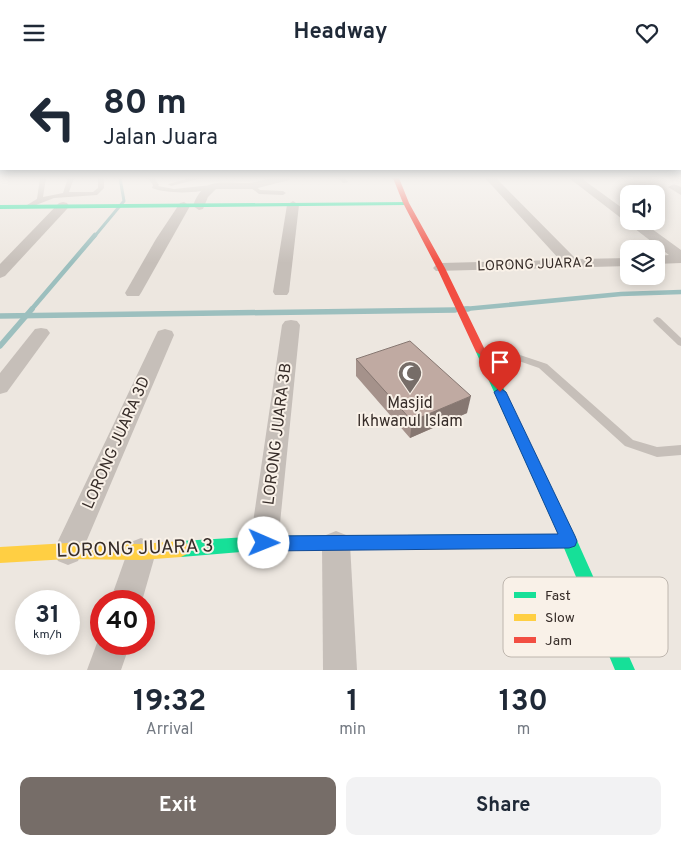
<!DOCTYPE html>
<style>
:root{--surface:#fff;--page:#f2f2f3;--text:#1f2937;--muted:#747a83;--accent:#766d68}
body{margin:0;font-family:Overpass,sans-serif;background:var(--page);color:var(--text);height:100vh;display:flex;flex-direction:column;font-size:19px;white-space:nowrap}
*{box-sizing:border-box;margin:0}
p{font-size:16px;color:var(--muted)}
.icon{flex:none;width:28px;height:28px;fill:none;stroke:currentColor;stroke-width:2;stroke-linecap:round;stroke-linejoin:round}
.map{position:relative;height:605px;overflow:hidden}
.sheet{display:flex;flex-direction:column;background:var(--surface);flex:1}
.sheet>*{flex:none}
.top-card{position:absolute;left:0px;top:0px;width:681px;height:105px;box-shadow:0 2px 12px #0003;background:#fff;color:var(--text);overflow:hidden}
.buttons{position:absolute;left:620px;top:120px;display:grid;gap:10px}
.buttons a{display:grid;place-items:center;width:45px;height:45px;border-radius:10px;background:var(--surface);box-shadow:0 2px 12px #0003;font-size:25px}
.speed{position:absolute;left:15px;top:525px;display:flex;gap:10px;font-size:25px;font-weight:700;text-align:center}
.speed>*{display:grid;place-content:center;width:65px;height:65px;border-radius:50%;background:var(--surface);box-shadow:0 2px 12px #0003;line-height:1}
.speed small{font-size:12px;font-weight:400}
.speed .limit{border:8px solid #d22;background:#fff;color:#111}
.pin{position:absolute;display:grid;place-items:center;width:42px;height:42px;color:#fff;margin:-51px -21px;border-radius:50% 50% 50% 0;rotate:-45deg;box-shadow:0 0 5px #0007}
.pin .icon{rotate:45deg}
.me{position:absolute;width:55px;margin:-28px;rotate:91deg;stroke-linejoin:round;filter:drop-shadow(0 0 4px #0008)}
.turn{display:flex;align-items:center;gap:18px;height:105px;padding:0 20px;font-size:22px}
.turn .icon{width:65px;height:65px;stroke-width:2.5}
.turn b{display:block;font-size:35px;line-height:42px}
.eta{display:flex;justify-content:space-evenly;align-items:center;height:85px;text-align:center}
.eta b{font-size:30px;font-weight:700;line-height:35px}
.primary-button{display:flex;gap:10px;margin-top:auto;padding:10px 20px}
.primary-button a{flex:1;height:58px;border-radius:10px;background:var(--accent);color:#fff;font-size:20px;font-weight:700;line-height:58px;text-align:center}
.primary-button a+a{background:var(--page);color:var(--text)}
header{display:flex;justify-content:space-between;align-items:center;height:65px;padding:0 20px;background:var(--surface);font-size:22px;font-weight:700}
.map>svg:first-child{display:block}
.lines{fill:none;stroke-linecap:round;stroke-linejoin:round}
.stream-far2{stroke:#9cbfbe;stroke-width:3}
.stream-far1{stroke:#9cbfbe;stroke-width:4.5}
.stream{stroke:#9cbfbe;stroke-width:5.5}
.lane{fill:#c6bfb9;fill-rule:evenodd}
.street{fill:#c6bfb9;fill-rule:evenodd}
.fast{fill:#16e098;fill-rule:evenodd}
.slow{fill:#ffcf43;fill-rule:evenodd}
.jam{fill:#f24e42;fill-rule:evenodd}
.wall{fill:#a5928b}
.shaded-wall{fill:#867771}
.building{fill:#c0aaa2;stroke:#867771}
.route{fill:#1a73e8;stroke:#114b97}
.labels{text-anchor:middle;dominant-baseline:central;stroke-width:4;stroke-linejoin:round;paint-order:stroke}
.far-street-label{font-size:14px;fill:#362c28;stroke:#f9f1e8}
.poi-label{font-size:16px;fill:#362c28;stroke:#f9f1e8}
.street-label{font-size:16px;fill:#362c28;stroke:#f9f1e8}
.near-street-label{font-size:19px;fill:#362c28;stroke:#f9f1e8}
.key{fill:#f9f1e8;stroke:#beb6ae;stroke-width:1}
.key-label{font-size:14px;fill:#362c28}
</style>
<header><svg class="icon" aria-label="menu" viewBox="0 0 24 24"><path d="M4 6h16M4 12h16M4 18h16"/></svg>Headway<svg class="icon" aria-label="heart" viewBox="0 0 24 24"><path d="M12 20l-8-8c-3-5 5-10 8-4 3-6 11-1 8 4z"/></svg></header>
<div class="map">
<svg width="681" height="605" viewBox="0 0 681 605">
<rect width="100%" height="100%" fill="#ede7e0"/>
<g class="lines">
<path class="stream-far2" d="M94,172L124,136L120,113"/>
<g class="stream-far1">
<path d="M465,244L621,229L681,227"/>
<path d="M31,245L95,170"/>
</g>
<g class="stream">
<path d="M465,244H468"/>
<path d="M0,251L455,245"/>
<path d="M0,281L32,244"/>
</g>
<g class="lane">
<path d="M40,113H46L43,132L63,128L68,113H74L69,127H93L98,123V113H104V123L97,130L54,133L31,142H27V140L37,134Z"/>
<path d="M148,113H154L159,120L158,121L174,124L212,120L215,122C201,129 167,129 152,123L153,120Z"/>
<path d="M191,113H202L171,121L168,119Z"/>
<path d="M338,113H344L348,117L343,118Z"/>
<path d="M250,120H254L260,125L283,126L286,128L283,130L259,129L250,122Z"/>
<path d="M657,252L660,253L681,273V281L678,280L654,257L653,255Z"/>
<path d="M517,289L547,299L633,375L657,382L681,380V390L657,392L625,381L539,303L516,295L486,297L481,294L486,291Z"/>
</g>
<g class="street">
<path d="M273,113H290L289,115L254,124H216L208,132L203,144L199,145L193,141C204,110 222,119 249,118C257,117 265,115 273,113Z"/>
<path d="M485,113H496L576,194L629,193V201L436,206L433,203L436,200L441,198L560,195Z"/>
<path d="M569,113H581L629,148V156H641L681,185V198L656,199V191L669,190Z"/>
<path d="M674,119L681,122V130L668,122Z"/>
<path d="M293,136L299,140L289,227L287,230H275L273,227L287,140Z"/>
<path d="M63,137L67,138L69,141L67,144L5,211L0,213V199L59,138Z"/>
<path d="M184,137L190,141L141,228L139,231H127L125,228L156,174L180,138Z"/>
<path d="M291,255L297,256L300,260L278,478L274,487L264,491L254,487L250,478L282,260L285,256Z"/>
<path d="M41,263L47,264L50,268L7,327L0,329V308L35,264Z"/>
<path d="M165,264L172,266L174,270L78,496L68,500L58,496L53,486L58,476L156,270L158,266Z"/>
<path d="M336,466L346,470L350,479L357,605H323L322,479L326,470Z"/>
<path d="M141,473L151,477L156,487L142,536H110L131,477Z"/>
<path d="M101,567V579H130L121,605H87Z"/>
</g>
<g class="fast">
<path d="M408,137V139L406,140L0,144V140Z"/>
<path d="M481,284L486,287L575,471L635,605H615L564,483L264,485L181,492L175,489L173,484L175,479L181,476L264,471L558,469L476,287Z"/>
</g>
<path class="slow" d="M181,476L187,479L189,484L187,489L181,492L141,495L68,494L0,498V482L68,478L141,479Z"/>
<path class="jam" d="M393,113H399L409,138L445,203L486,287L485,289L481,290L476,287L437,203L403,138Z"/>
</g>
<path class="wall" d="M356,294L467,348L410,373L356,311Z"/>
<path class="shaded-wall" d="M471,331L467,348L410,373L412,356Z"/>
<path class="building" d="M410,276L471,331L412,356L356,294Z"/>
<linearGradient id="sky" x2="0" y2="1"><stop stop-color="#89b8d7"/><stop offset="0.57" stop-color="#f7f4f1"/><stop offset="1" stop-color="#f7f4f1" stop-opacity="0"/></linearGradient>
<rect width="681" height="198" fill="url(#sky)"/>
<path class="route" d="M500,323L506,327L575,471L577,476L575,481L569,483L264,486L258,484L256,478L258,473L264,471L558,469L494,327Z"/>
<defs>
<g id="mosque-pin" transform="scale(1.25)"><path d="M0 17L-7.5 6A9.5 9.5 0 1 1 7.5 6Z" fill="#766d68" stroke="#f9f1e8"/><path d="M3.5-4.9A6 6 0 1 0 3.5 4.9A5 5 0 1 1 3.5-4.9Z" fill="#fff"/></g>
</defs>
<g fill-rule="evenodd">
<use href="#mosque-pin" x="410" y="308"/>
</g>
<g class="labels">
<g class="far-street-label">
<text transform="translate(535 200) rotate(-2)">LORONG JUARA 2</text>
</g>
<g class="poi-label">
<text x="410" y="339">Masjid<tspan x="410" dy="18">Ikhwanul Islam</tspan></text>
</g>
<g class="street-label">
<text transform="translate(278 369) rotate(-83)">LORONG JUARA 3B</text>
<text transform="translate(117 378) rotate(-66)">LORONG JUARA 3D</text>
</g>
<g class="near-street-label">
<text transform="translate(135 484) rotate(-2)">LORONG JUARA 3</text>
</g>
</g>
<rect x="503" y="512" width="165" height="80" rx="8" class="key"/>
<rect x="514" y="527" width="22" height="6" fill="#16e098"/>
<rect x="514" y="549" width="22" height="7" fill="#ffcf43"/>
<rect x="514" y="572" width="22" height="6" fill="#f24e42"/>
<g class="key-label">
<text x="545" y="535">Fast</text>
<text x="545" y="557">Slow</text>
<text x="545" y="580">Jam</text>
</g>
</svg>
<div class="buttons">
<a><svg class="icon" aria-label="sound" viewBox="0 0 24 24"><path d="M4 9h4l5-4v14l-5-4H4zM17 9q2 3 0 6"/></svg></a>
<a><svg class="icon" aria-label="layers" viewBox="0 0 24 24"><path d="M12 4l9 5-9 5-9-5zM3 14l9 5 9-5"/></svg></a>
</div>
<div class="speed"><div>31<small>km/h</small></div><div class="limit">40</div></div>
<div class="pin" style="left:500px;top:327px;background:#d93025"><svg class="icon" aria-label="arrive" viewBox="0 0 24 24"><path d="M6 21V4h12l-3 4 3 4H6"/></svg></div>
<svg class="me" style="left:264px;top:478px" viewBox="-20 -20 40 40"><circle r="19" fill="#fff"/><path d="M0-13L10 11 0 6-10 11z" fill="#1a73e8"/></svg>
<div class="top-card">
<div class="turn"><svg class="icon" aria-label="left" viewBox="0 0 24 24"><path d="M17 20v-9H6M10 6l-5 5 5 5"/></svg><div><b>80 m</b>Jalan Juara</div></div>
</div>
</div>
<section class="sheet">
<div class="eta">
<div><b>19:32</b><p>Arrival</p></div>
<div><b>1</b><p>min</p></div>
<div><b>130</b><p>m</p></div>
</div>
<div class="primary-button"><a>Exit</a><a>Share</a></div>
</section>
